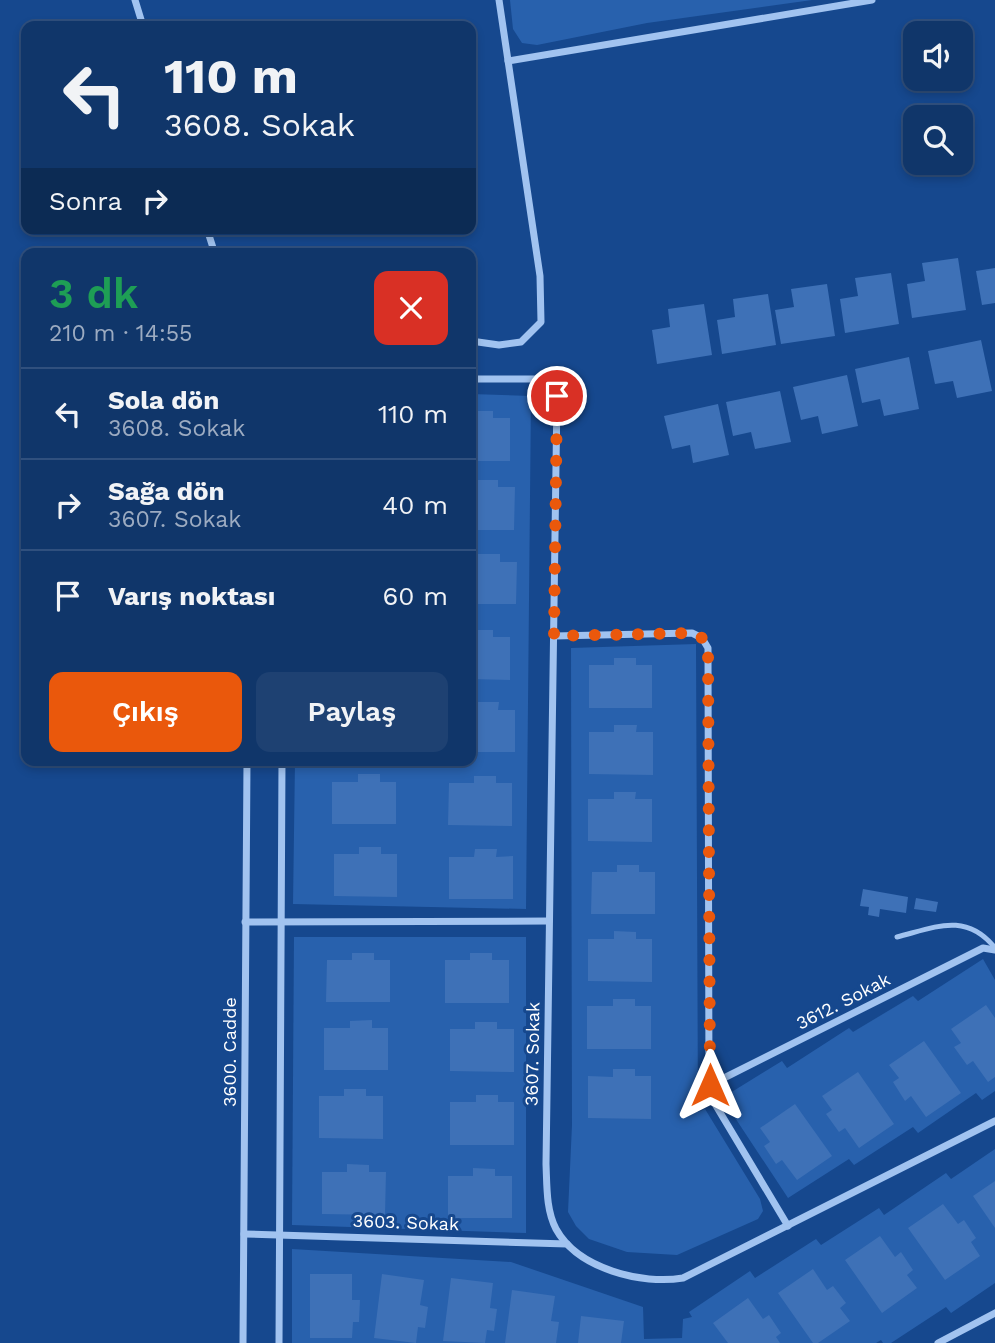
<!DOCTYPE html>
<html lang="tr">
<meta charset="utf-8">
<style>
:root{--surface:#10366a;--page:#1e4172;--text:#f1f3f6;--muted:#9cabc1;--line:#30507e;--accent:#ea580c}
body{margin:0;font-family:"Work Sans",sans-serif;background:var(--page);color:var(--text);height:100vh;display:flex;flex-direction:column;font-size:26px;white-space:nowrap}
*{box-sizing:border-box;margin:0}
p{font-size:23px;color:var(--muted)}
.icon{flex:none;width:38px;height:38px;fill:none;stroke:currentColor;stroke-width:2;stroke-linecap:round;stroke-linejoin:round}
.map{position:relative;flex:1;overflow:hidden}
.sheet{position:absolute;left:21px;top:248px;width:455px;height:518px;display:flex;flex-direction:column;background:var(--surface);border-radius:14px;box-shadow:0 4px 10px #0003,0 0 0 2px var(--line)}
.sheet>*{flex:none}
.banner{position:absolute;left:21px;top:21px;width:455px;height:214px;border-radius:14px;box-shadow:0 4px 10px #0003,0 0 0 2px var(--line);background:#10366a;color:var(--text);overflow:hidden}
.buttons{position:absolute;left:903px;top:21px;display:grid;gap:14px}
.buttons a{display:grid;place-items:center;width:70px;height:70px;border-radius:14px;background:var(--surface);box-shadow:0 4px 10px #0003,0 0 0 2px var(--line);font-size:35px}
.pin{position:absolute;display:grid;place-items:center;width:60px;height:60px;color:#fff;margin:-30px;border:4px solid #fff;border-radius:50%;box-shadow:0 2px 7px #0007}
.me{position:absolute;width:77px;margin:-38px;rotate:0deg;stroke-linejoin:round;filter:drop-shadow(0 0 5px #0008)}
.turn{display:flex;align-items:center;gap:24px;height:147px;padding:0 28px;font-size:32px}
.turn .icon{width:91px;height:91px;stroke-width:2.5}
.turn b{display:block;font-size:49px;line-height:60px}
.then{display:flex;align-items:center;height:66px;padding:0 28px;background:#0003;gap:14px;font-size:26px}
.round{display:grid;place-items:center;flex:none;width:74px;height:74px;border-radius:14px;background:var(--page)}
.headline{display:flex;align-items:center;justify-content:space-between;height:119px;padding:0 28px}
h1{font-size:42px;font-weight:600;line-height:52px;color:#1e9e55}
.primary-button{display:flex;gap:14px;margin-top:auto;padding:14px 28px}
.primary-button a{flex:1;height:80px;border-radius:14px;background:var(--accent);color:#fff;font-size:28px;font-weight:600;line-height:80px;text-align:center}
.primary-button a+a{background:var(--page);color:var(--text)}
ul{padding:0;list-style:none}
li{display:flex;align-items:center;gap:21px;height:91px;padding:0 28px;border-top:2px solid var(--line)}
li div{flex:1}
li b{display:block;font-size:26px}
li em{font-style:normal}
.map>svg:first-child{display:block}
.green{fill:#2861ad}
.building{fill:#3e71b7}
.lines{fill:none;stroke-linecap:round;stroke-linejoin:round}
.service{stroke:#a1c3f0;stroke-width:5}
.minor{stroke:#a1c3f0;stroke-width:7}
.route{stroke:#ea580c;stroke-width:12;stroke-dasharray:0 21.6}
.labels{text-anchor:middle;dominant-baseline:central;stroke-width:6;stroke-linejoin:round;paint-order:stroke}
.street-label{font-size:18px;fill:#fff;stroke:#16488e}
</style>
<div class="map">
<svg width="995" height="1343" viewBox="0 0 995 1343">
<rect width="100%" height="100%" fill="#16488e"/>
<g class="green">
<path d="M510,0H812L647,23L537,45L522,43L513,29Z"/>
<path d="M471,394L531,396L526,909L293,904L295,761H471Z"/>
<path d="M696,644L698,1112L705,1109L760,1199L763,1211L758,1219L677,1255L627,1252L589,1239L576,1226L568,1212L572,1125L571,648Z"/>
<path d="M294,937H526V1233L292,1225Z"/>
<path d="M983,959L995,980V1091L982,1100L976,1093L918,1133L913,1127L854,1165L849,1159L788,1198L722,1098L782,1061L787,1068L849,1028L853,1032L913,996L918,1001Z"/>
<path d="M995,1149V1283L951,1313L946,1307L891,1343H883L881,1340L876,1343H292V1249L511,1262L643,1307L644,1339L682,1338L683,1319L692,1317L689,1312L750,1271L755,1278L816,1239L821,1245L879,1208L884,1215L946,1173L951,1179Z"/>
</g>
<g class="building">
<path d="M958,258L966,310L912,318L907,284L925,281L922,263Z"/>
<path d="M995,268V303L982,305L976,271Z"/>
<path d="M891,273L899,324L845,333L840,299L858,296L855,278Z"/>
<path d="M827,284L835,336L781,344L775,310L794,307L791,289Z"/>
<path d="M768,294L776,345L722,354L717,320L735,317L733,299Z"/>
<path d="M704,304L712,355L657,364L652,330L670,327L668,309Z"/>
<path d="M981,340L992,391L957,398L953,381L935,384L928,351Z"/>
<path d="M909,357L919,409L884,416L880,399L862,403L855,369Z"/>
<path d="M847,375L858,426L822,434L818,416L801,420L793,387Z"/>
<path d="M780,391L791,442L755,449L751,432L733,436L726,402Z"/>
<path d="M718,404L729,455L693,463L690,445L672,449L664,416Z"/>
<path d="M471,411H493V418H510V461H471Z"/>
<path d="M476,480H498V487H515L514,530H471V487H476Z"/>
<path d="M478,554H500V562H517L516,604H471V562H478Z"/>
<path d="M472,630H493V637H510V680L471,679Z"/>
<path d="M614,658H636V665H652V708H589V665H614Z"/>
<path d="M477,702H499L498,710H515V752H471V710H477Z"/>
<path d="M614,725H637L636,732H653V775L589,774V732H614Z"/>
<path d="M358,774H380V782H396V824H332V782H358Z"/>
<path d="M474,776H496V783H512V826L448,825L449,783H474Z"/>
<path d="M614,792H636L635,799H652V842L588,841V799H614Z"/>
<path d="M359,847H381V854H397V897L334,896V854H359Z"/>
<path d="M475,849H497L496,857L513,856V899H449V857H474Z"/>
<path d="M617,865H639V872H655V914H591L592,872H617Z"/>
<path d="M863,889L908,897L906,913L880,909L879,917L868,915L869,907L860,906Z"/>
<path d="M916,898L938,902L936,912L914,909Z"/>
<path d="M614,931L636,932V939H652V982L588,981V939H614Z"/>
<path d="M352,953H374V960H390V1002H326L327,960H352Z"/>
<path d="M470,953H492V960H509V1003H445V960H470Z"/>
<path d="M613,999H635V1006H651V1049H587V1006H613Z"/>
<path d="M986,1005L995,1018V1077L988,1082L973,1061L967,1065L954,1047L961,1043L951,1029Z"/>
<path d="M372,1020V1028H388V1070H324V1028H350V1021Z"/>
<path d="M475,1022H497V1029H514V1072L450,1071V1029H475Z"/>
<path d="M924,1041L961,1093L926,1117L911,1096L905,1101L893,1082L899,1078L889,1065Z"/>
<path d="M613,1069H635V1076H651V1119L588,1118V1076L613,1077Z"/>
<path d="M858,1072L894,1124L859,1148L845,1128L839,1132L826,1114L832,1110L822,1096Z"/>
<path d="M344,1089H366V1096H383V1139L319,1138V1096H344Z"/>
<path d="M476,1095H498V1102H514V1145H450V1102H476Z"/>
<path d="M795,1104L832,1156L797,1180L782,1160L776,1164L764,1146L770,1142L760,1128Z"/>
<path d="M347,1164L369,1165V1172H386L385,1215L322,1214V1172H347Z"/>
<path d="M473,1168L495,1169V1176H512V1218H448V1176H473Z"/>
<path d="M995,1181V1228L973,1196Z"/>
<path d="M943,1204L958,1224L964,1220L976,1238L971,1242L980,1256L945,1280L908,1228Z"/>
<path d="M880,1236L895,1257L901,1252L913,1270L907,1275L917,1288L882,1313L845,1260Z"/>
<path d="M813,1269L827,1290L833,1286L846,1303L840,1308L850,1321L818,1343H813L778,1293Z"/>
<path d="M310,1274H352V1300H360L359,1322H353L352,1338H310Z"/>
<path d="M382,1274L424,1280L420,1305L428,1307L425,1328L418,1327L416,1343L374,1338Z"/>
<path d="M451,1278L493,1283L490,1308L497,1309L494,1331L487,1330L485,1343L443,1341Z"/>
<path d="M512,1290L555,1296L551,1321L559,1322L556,1343H505Z"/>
<path d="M748,1298L763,1319L769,1315L781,1333L776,1337L780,1343H728L713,1323Z"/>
<path d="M581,1316L624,1321L621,1343H578Z"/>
</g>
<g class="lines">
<path class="service" d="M897,937C936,927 966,912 995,948"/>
<g class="minor">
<path d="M135,0L143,26"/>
<path d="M508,61L872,0"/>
<path d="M207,229L215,254"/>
<path d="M471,341L499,345L521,342L541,322L540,276L499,0"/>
<path d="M471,379H539L553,387L557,396L546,1164C547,1186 546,1210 556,1229C578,1269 642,1285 683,1278L995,1121"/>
<path d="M554,636L692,633L702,638L708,648L709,1094L788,1226"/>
<path d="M245,922L549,921"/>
<path d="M710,1085L983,948L995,950"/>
<path d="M244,1234L567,1244"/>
<path d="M243,1343L247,761"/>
<path d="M279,1343L282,761"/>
<path d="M938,1343L995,1313"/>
</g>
</g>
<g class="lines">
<path class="route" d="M557,396L554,636L692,633L702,638L708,648L710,1085"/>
</g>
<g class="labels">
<g class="street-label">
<text transform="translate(843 1001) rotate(-27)">3612. Sokak</text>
<text transform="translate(229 1052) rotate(-90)">3600. Cadde</text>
<text transform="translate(532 1054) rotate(-89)">3607. Sokak</text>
<text transform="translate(406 1222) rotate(2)">3603. Sokak</text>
</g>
</g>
</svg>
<div class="buttons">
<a><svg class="icon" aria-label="sound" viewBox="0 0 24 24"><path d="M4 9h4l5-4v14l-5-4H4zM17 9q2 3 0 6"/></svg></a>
<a><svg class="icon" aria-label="search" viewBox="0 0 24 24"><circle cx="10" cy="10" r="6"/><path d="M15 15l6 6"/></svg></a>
</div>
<div class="pin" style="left:557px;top:396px;background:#d93025"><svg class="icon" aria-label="arrive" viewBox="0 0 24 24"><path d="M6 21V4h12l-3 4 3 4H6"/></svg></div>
<svg class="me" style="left:710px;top:1085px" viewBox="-20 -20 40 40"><path d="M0-17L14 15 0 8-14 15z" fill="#ea580c" stroke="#fff" stroke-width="4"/></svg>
<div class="banner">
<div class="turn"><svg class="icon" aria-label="left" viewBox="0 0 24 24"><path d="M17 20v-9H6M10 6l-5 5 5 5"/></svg><div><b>110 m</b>3608. Sokak</div></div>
<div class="then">Sonra<svg class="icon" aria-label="right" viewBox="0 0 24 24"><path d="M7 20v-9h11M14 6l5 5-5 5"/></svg></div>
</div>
<section class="sheet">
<div class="headline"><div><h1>3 dk</h1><p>210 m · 14:55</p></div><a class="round" style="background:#d93025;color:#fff"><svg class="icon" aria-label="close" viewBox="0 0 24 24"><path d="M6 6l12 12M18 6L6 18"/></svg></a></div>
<ul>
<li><svg class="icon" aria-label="left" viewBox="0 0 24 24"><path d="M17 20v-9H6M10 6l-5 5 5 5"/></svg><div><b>Sola dön</b><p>3608. Sokak</p></div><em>110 m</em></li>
<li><svg class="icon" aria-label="right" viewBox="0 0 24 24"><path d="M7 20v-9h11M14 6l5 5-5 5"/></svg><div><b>Sağa dön</b><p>3607. Sokak</p></div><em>40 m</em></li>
<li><svg class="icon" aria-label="arrive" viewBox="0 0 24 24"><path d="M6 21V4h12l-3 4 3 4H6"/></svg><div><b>Varış noktası</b></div><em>60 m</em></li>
</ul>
<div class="primary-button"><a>Çıkış</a><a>Paylaş</a></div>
</section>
</div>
